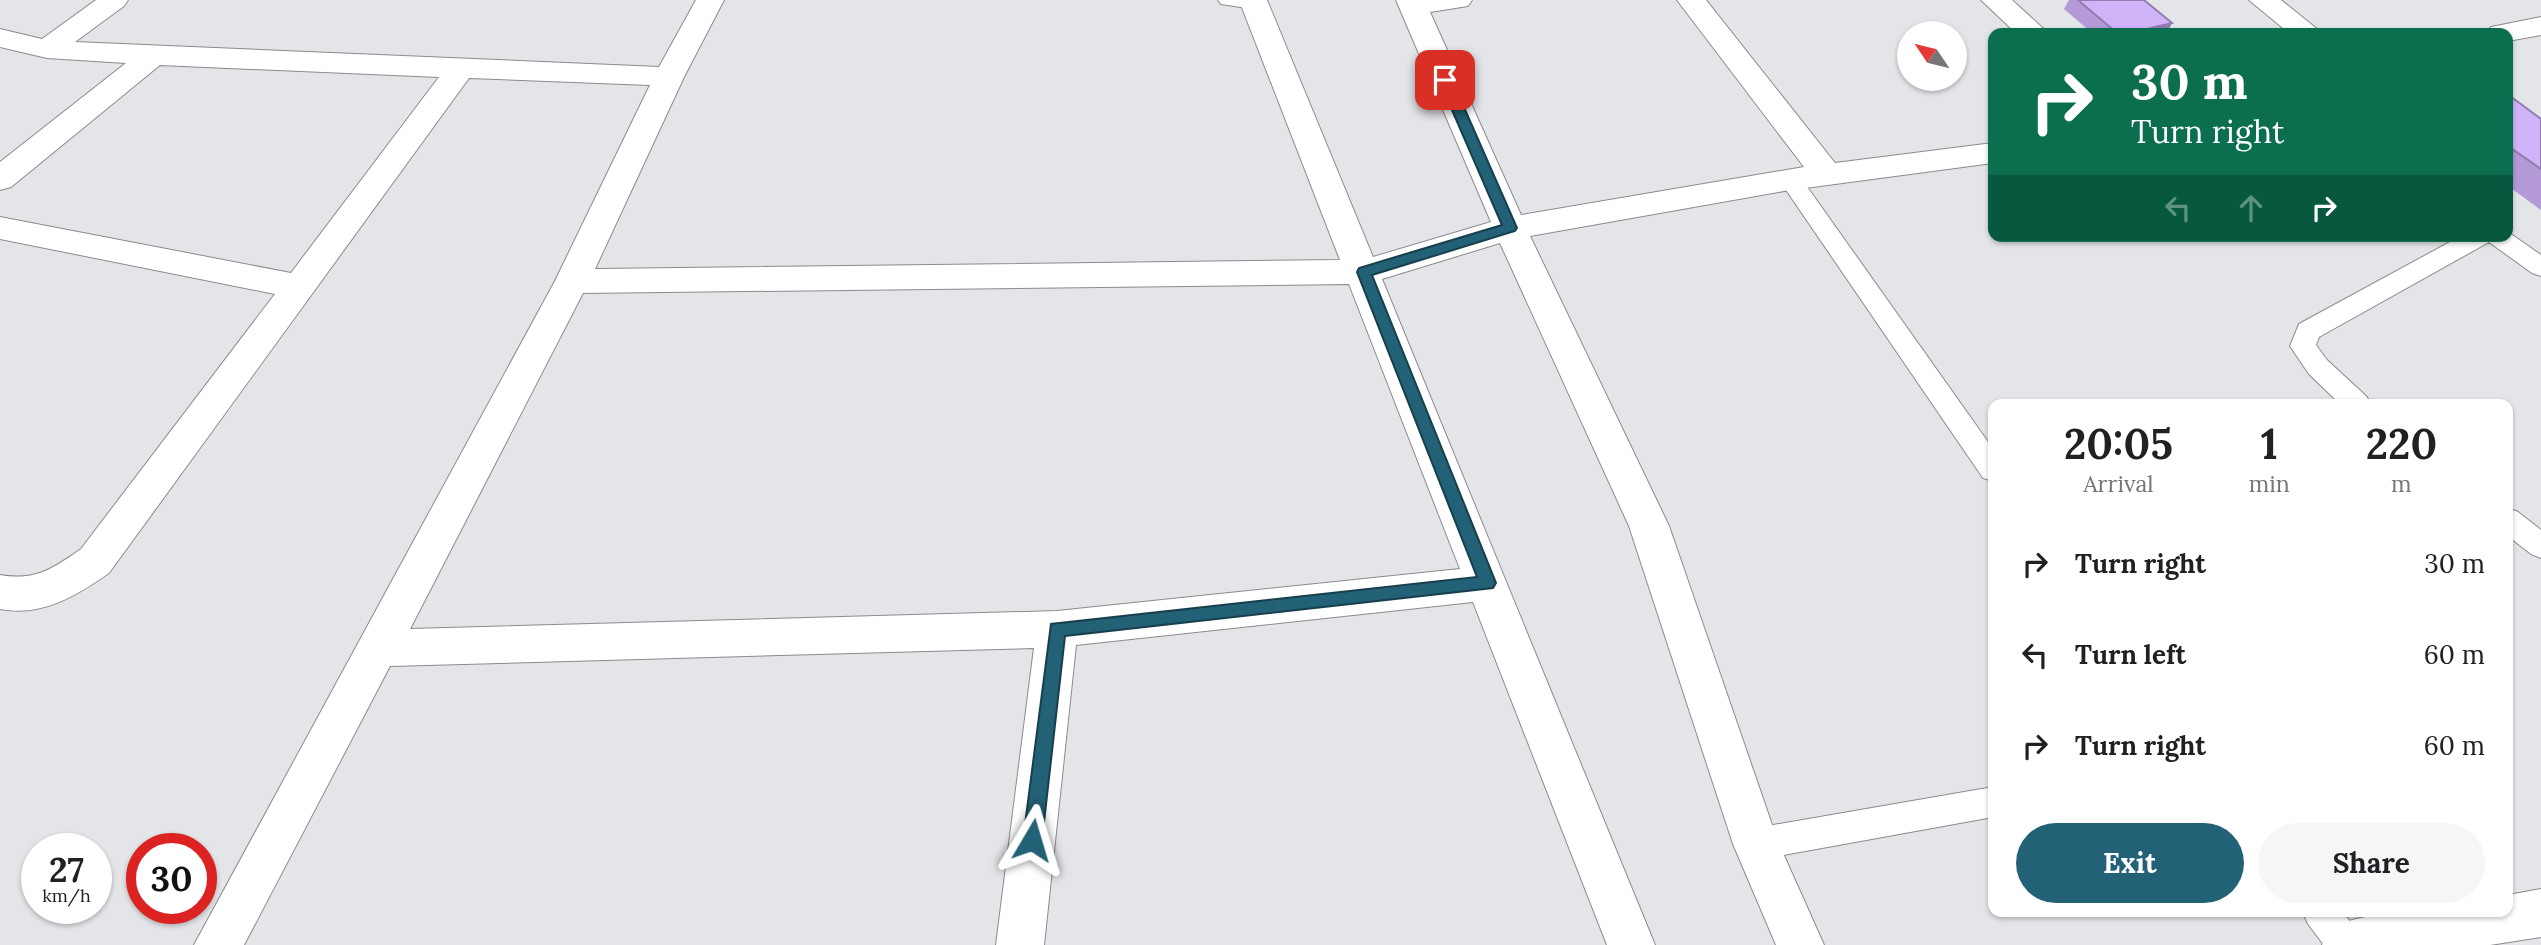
<!DOCTYPE html>
<style>
:root{--surface:#fff;--page:#f6f6f6;--text:#202124;--muted:#757577;--accent:#236177}
body{margin:0;font-family:Lora,serif;background:var(--page);color:var(--text);height:100vh;display:flex;flex-direction:column;font-size:26px;white-space:nowrap}
*{box-sizing:border-box;margin:0}
p{font-size:23px;color:var(--muted)}
.icon{flex:none;width:38px;height:38px;fill:none;stroke:currentColor;stroke-width:2;stroke-linecap:round;stroke-linejoin:round}
.map{position:relative;flex:1;overflow:hidden}
.details{position:absolute;left:1988px;top:399px;width:525px;height:518px;display:flex;flex-direction:column;background:var(--surface);border-radius:14px;box-shadow:0 2px 5px #0004}
.details>*{flex:none}
.guide{position:absolute;left:1988px;top:28px;width:525px;height:214px;border-radius:14px;box-shadow:0 2px 5px #0004;background:#0b6e4f;color:#fff;overflow:hidden}
.needle{width:46px;rotate:305deg}
.fabs{position:absolute;left:1897px;top:21px;display:grid;gap:14px}
.fabs a{display:grid;place-items:center;width:70px;height:70px;border-radius:50%;background:var(--surface);box-shadow:0 2px 5px #0004;font-size:35px}
.speed{position:absolute;left:21px;top:833px;display:flex;gap:14px;font-size:35px;font-weight:700;text-align:center}
.speed>*{display:grid;place-content:center;width:91px;height:91px;border-radius:50%;background:var(--surface);box-shadow:0 2px 5px #0004;line-height:1}
.speed small{font-size:18px;font-weight:400}
.speed .limit{border:10px solid #d22;background:#fff;color:#111}
.pin{position:absolute;display:grid;place-items:center;width:60px;height:60px;color:#fff;margin:-30px;border-radius:14px;box-shadow:0 4px 10px #0006}
.me{position:absolute;width:77px;margin:-38px;rotate:7deg;stroke-linejoin:round;filter:drop-shadow(0 0 5px #0008)}
.turn{display:flex;align-items:center;gap:24px;height:147px;padding:0 28px;font-size:32px}
.turn .icon{width:91px;height:91px;stroke-width:2.5}
.turn b{display:block;font-size:49px;line-height:60px}
.lanes{display:flex;align-items:center;height:66px;padding:0 28px;background:#0003;justify-content:center;gap:35px;direction:ltr}
.lanes .off{opacity:.35}
.eta{display:flex;justify-content:space-evenly;align-items:center;height:119px;text-align:center}
.eta b{font-size:42px;font-weight:800;line-height:49px}
.action{display:flex;gap:14px;margin-top:auto;padding:14px 28px}
.action a{flex:1;height:80px;border-radius:42px;background:var(--accent);color:#fff;font-size:28px;font-weight:800;line-height:80px;text-align:center}
.action a+a{background:var(--page);color:var(--text)}
ul{padding:0;list-style:none}
li{display:flex;align-items:center;gap:21px;height:91px;padding:0 28px}
li div{flex:1}
li b{display:block;font-size:26px}
li em{font-style:normal}
.map>svg:first-child{display:block}
.lines{fill:none;stroke-linecap:round;stroke-linejoin:round}
.service-casing{stroke:#8b8b8e;stroke-width:2}
.minor-casing{stroke:#8b8b8e;stroke-width:2}
.primary-casing{stroke:#8b8b8e;stroke-width:2}
.service{fill:#fff;fill-rule:evenodd}
.minor{fill:#fff;fill-rule:evenodd}
.primary{fill:#fff;fill-rule:evenodd}
.wall{fill:#b49ad7}
.shaded-wall{fill:#927daf}
.building{fill:#d1b3fa;stroke:#927daf;stroke-width:2}
.route{fill:#236177;stroke:#173f4d;stroke-width:2}
</style>
<div class="map">
<svg width="2541" height="945" viewBox="0 0 2541 945">
<rect width="100%" height="100%" fill="#e4e5e8"/>
<g class="lines">
<g class="service-casing">
<g id="service">
<path d="M1218,0H1262L1264,3L1261,7L1254,9L1221,4Z"/>
<path d="M1790,171L1798,174L1993,449V481L1983,478L1782,184L1778,179L1782,174Z"/>
<path d="M2508,232L2541,255V276L2532,273L2489,242L2319,337L2316,345L2327,360L2367,397L2370,404H2340L2309,374L2290,346L2299,324L2461,236H2508Z"/>
<path d="M2508,508L2518,512L2541,530V558L2531,554L2508,536Z"/>
<path d="M1993,787V817L1756,860L1744,855L1739,844L1744,833L1756,828Z"/>
<path d="M2303,912H2342L2360,933L2365,945H2324L2308,924Z"/>
</g>
</g>
<g class="minor-casing">
<g id="minor">
<path d="M96,0H128L124,6L75,42L659,67L696,0H724L684,77L595,269L1340,260L1239,0H1267L1373,257L1491,222L1396,0H1472L1468,6L1430,12L1521,215L1804,167L1677,0H1706L1835,163L1993,143V163L1790,190L1530,236L1669,526L1778,842L1824,945H1776L1733,844L1629,526L1500,243L1382,279L1655,945H1607L1473,602L1076,645L1044,945H996L1034,648L390,666L244,945H194L555,281L650,85L469,78L109,573C76,596 42,617 0,609V575C36,581 52,569 81,549L275,294L0,239V217L291,273L439,77L160,65L11,187L0,190V162L126,63L47,58L0,47V29L42,39ZM1349,284L1460,569L1057,611L410,629L583,293Z"/>
<path d="M1981,0H2012L2048,33H2016Z"/>
<path d="M2249,0H2281L2322,33H2289Z"/>
<path d="M2541,17V35L2508,41V33H2486L2491,27Z"/>
</g>
</g>
<g class="primary-casing">
<path id="primary" d="M2541,889V937L2490,945H2322L2329,928C2384,905 2449,912 2508,912V895Z"/>
</g>
<use href="#service" class="service"/>
<use href="#minor" class="minor"/>
<use href="#primary" class="primary"/>
</g>
<g class="wall">
<path d="M2069,0H2144L2167,33H2092L2064,9Z"/>
<path d="M2508,97L2541,119V210L2508,186Z"/>
</g>
<path class="shaded-wall" d="M2172,23L2167,33H2130Z"/>
<g class="building">
<path d="M2078,0H2144L2172,23L2130,33H2117Z"/>
<path d="M2510,96L2541,119V169L2508,146V97Z"/>
</g>
<path class="route" d="M1445,76L1452,80L1517,228L1515,231L1372,275L1496,583L1493,588L1065,636L1042,840L1039,846L1032,849L1026,846L1023,840L1051,624L1477,577L1357,272L1359,268L1502,225L1439,80Z"/>
</svg>
<div class="fabs">
<a><svg class="needle" viewBox="-14 -14 28 28"><path d="M0-13l5 13h-10z" fill="#e53935"/><path d="M0 13l5-13h-10z" fill="#757577"/></svg></a>
</div>
<div class="speed"><div>27<small>km/h</small></div><div class="limit">30</div></div>
<div class="pin" style="left:1445px;top:80px;background:#d93025"><svg class="icon" aria-label="arrive" viewBox="0 0 24 24"><path d="M6 21V4h12l-3 4 3 4H6"/></svg></div>
<svg class="me" style="left:1032px;top:840px" viewBox="-20 -20 40 40"><path d="M0-17L14 15 0 8-14 15z" fill="#236177" stroke="#fff" stroke-width="4"/></svg>
<div class="guide">
<div class="turn"><svg class="icon" aria-label="right" viewBox="0 0 24 24"><path d="M7 20v-9h11M14 6l5 5-5 5"/></svg><div><b>30 m</b>Turn right</div></div>
<div class="lanes"><svg class="icon off" aria-label="left" viewBox="0 0 24 24"><path d="M17 20v-9H6M10 6l-5 5 5 5"/></svg><svg class="icon off" aria-label="ahead" viewBox="0 0 24 24"><path d="M12 20V5M6 11l6-6 6 6"/></svg><svg class="icon" aria-label="right" viewBox="0 0 24 24"><path d="M7 20v-9h11M14 6l5 5-5 5"/></svg></div>
</div>
<section class="details">
<div class="eta">
<div><b>20:05</b><p>Arrival</p></div>
<div><b>1</b><p>min</p></div>
<div><b>220</b><p>m</p></div>
</div>
<ul>
<li><svg class="icon" aria-label="right" viewBox="0 0 24 24"><path d="M7 20v-9h11M14 6l5 5-5 5"/></svg><div><b>Turn right</b></div><em>30 m</em></li>
<li><svg class="icon" aria-label="left" viewBox="0 0 24 24"><path d="M17 20v-9H6M10 6l-5 5 5 5"/></svg><div><b>Turn left</b></div><em>60 m</em></li>
<li><svg class="icon" aria-label="right" viewBox="0 0 24 24"><path d="M7 20v-9h11M14 6l5 5-5 5"/></svg><div><b>Turn right</b></div><em>60 m</em></li>
</ul>
<div class="action"><a>Exit</a><a>Share</a></div>
</section>
</div>
